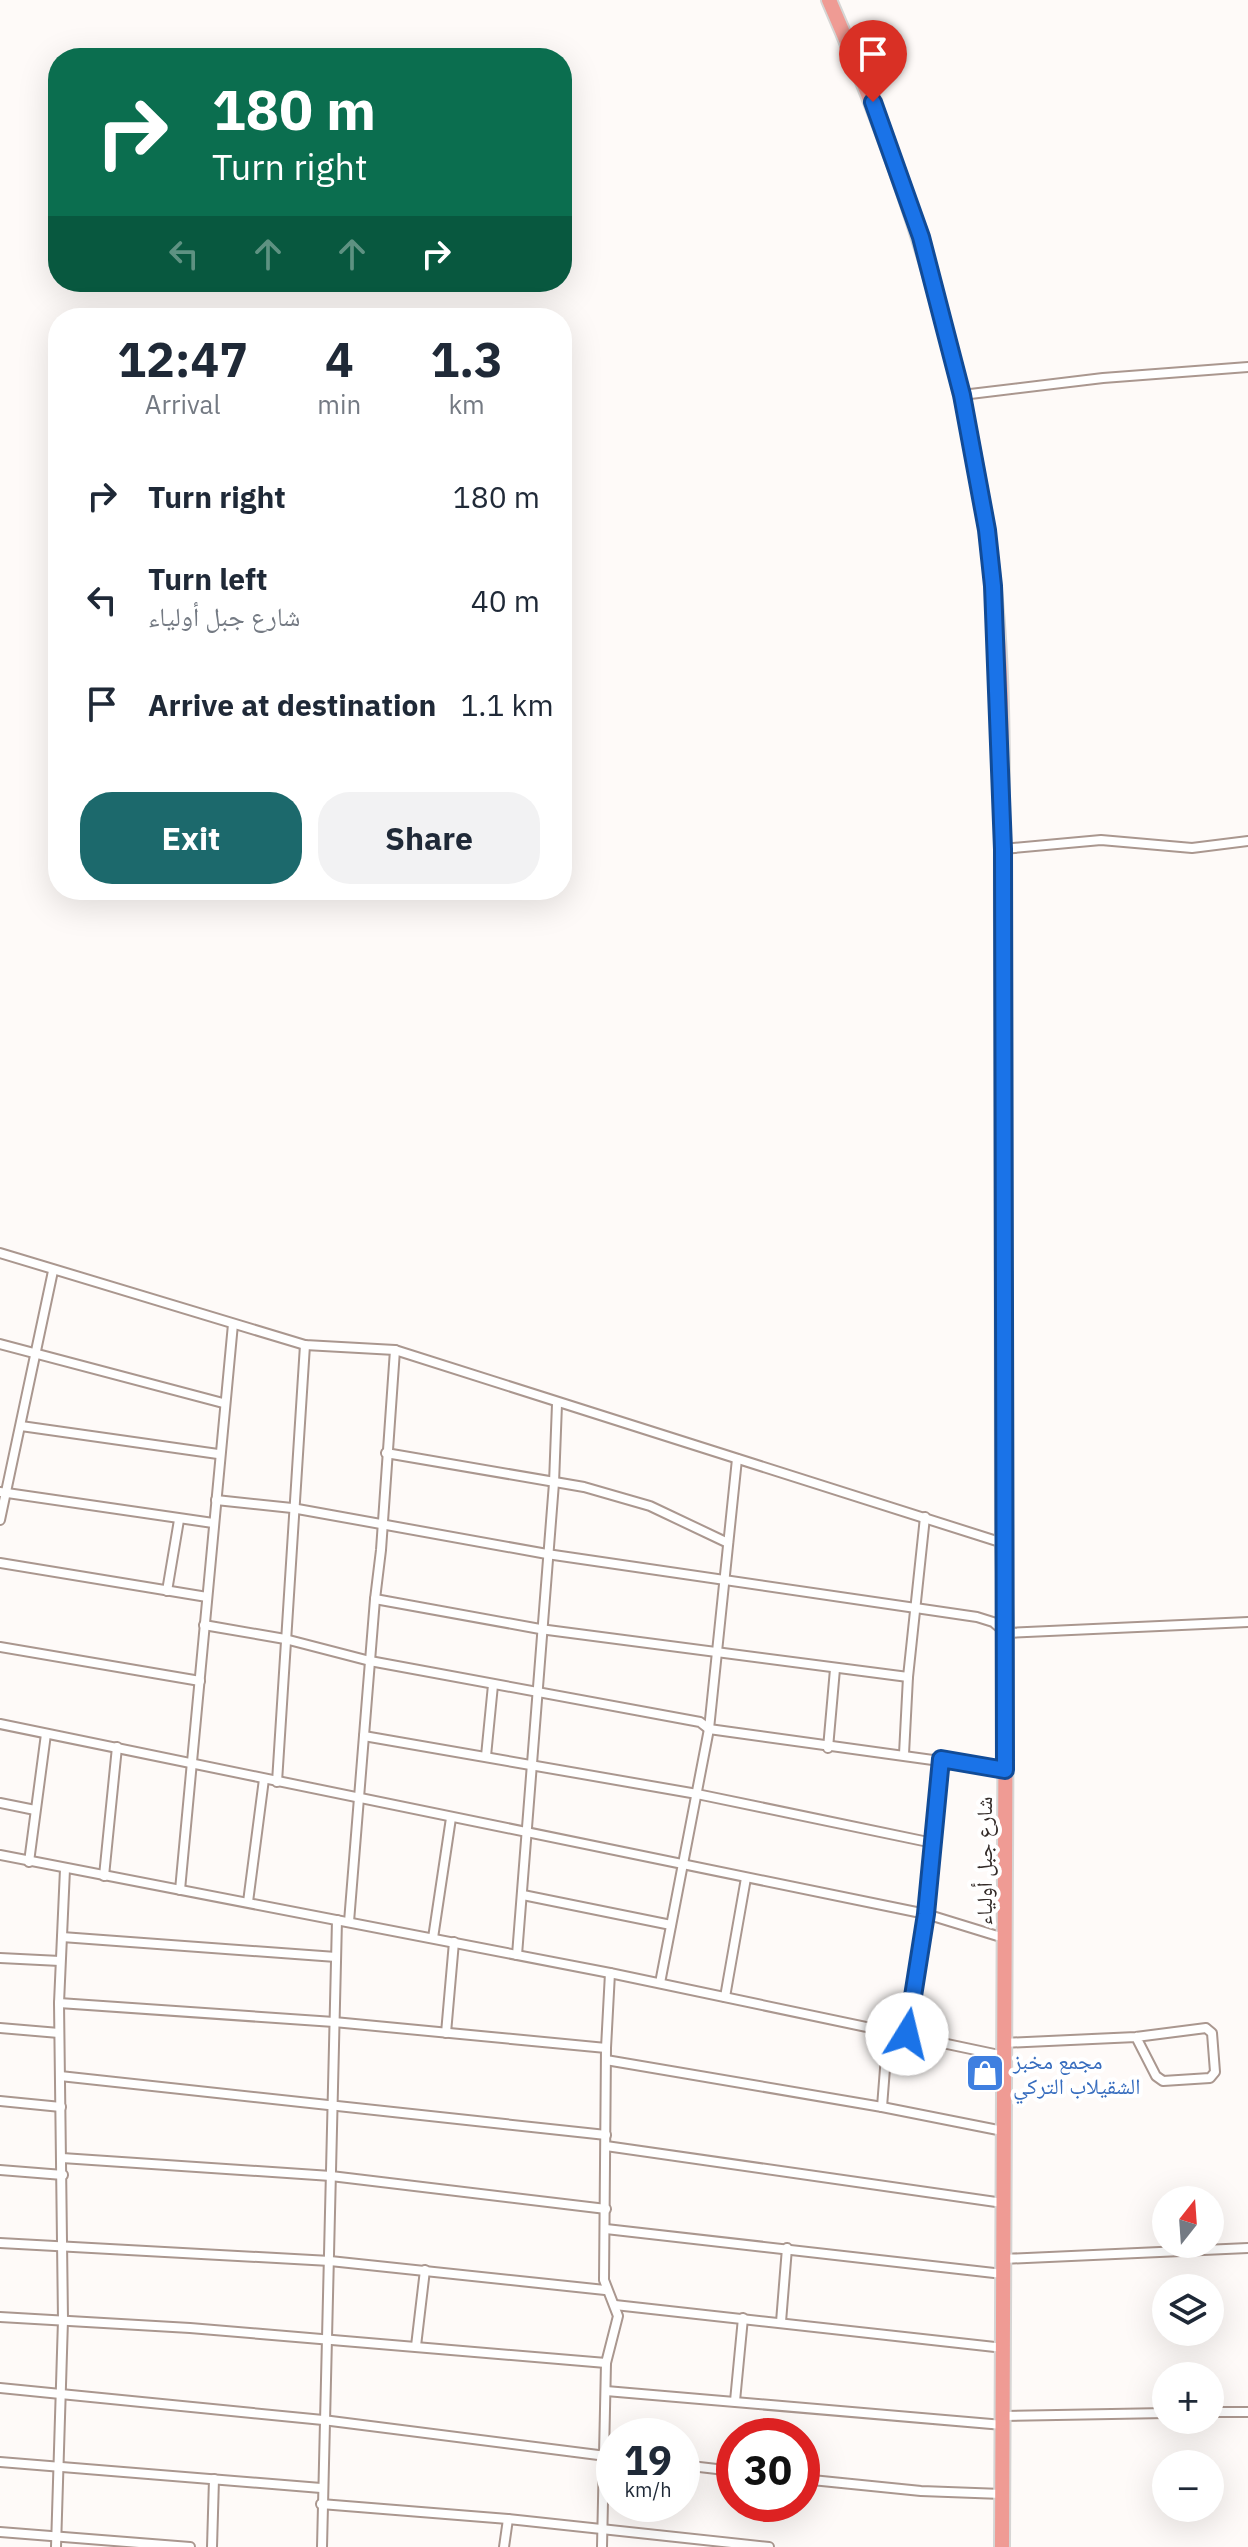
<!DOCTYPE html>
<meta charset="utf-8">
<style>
:root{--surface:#fff;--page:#f2f2f3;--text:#1f2937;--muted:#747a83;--accent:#1c696c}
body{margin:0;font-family:"IBM Plex Sans","Noto Naskh Arabic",sans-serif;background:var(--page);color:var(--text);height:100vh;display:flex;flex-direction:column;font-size:30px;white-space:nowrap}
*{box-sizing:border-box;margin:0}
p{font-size:26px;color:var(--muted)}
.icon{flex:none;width:44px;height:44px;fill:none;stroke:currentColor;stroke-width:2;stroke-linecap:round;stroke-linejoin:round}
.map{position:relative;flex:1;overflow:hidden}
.drawer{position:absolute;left:48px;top:308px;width:524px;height:592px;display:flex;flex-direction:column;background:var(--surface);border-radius:32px;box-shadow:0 8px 32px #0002}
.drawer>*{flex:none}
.hud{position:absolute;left:48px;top:48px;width:524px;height:244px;border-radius:32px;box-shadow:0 8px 32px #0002;background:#0b6e4f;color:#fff;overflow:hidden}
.needle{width:52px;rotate:17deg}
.tools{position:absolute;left:1152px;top:2186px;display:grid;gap:16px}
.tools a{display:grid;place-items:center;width:72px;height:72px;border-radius:50%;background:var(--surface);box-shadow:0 8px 32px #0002;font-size:40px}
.speed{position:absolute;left:596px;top:2418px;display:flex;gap:16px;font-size:40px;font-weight:700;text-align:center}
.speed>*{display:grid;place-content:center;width:104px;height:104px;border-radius:50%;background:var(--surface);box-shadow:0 8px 32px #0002;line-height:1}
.speed small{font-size:20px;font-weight:400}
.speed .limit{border:12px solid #d22;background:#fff;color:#111}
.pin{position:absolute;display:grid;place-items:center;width:68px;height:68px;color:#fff;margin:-82px -34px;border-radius:50% 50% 50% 0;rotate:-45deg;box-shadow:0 0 8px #0007}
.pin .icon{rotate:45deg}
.me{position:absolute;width:88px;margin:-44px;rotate:9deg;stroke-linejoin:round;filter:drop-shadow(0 0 6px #0008)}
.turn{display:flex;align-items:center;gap:28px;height:168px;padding:0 32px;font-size:36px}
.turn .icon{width:104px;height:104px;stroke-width:2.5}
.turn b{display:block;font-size:56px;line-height:68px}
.lanes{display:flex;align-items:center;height:76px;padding:0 32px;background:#0003;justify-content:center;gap:40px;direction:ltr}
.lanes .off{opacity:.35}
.eta{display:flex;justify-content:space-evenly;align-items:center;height:136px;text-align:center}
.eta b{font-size:48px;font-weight:700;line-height:56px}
.action{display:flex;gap:16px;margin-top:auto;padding:16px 32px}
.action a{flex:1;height:92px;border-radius:32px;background:var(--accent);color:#fff;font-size:32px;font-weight:700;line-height:92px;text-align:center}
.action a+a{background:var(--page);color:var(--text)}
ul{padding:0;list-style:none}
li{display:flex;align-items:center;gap:24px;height:104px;padding:0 32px}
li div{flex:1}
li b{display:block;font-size:30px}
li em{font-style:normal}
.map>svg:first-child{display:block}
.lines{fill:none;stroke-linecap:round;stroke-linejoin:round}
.minor-casing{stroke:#aa978f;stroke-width:12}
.trunk-casing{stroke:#d6d5d4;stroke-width:18}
.minor{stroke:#fff;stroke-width:8}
.trunk{stroke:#ef9b94;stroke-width:14}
.route-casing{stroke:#114b97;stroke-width:20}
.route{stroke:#1a73e8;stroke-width:14}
.labels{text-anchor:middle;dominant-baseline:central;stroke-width:8;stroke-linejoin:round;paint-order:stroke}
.street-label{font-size:22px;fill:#342c29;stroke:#fff}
.shop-label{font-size:22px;fill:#366cbe;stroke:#fff;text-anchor:start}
</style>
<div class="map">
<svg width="1248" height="2547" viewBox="0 0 1248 2547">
<rect width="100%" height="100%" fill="#fefaf8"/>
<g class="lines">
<g class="minor-casing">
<g id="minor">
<path d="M962,395L1103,378L1248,367"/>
<path d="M1003,849L1101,840L1192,848L1248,841"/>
<path d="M0,1253L305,1345L395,1350L1003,1543"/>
<path d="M0,1344L223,1403"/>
<path d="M21,1426L218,1454"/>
<path d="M386,1453L584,1487L650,1506L728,1543"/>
<path d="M0,1492L213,1523"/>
<path d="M216,1500L292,1508L547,1554L977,1617L993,1622L1006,1633L1248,1622"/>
<path d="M0,1520L53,1271"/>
<path d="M0,1563L207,1597"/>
<path d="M167,1591L179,1520"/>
<path d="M375,1599L540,1629L908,1677"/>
<path d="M204,1625L285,1639L370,1661L700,1722L709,1729L1005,1770"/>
<path d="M0,1647L200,1681"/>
<path d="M0,1724L926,1914L1004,1938"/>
<path d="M364,1736L697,1794L933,1843"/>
<path d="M828,1748L835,1669"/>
<path d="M904,1754L908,1677L925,1517"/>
<path d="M486,1756L493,1685"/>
<path d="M277,1782L305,1345"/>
<path d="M0,1803L35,1810"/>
<path d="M0,1855L610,1973L1004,2056"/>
<path d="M29,1862L46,1734"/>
<path d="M104,1876L117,1747"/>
<path d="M180,1890L233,1324"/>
<path d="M523,1895L671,1925"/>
<path d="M248,1902L264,1779"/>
<path d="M349,1922L375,1599L381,1550L395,1350"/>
<path d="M62,1937L336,1957"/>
<path d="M433,1938L451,1818"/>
<path d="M517,1955L554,1483L557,1404"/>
<path d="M0,1958L60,1961"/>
<path d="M660,1983L709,1729L737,1459"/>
<path d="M725,1997L746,1878"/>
<path d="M59,2003L334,2022L606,2048"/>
<path d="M0,2028L59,2033"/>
<path d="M446,2033L454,1942"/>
<path d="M907,2034L926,1914L941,1759"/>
<path d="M1003,2043L1136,2037L1206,2028L1212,2033L1215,2072L1210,2078L1163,2081L1156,2076L1136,2037"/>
<path d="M606,2060L882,2107L1003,2131"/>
<path d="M60,2076L606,2135"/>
<path d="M0,2101L61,2107"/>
<path d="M882,2107L888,2030"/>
<path d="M606,2146L1003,2203"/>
<path d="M62,2158L331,2176L606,2209"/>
<path d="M0,2170L63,2175"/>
<path d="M606,2229L1003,2274"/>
<path d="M0,2243L330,2261L605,2290"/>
<path d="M1003,2259L1248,2248"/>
<path d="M615,2305L1004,2348"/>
<path d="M0,2317L190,2328L606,2363"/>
<path d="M781,2322L787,2248"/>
<path d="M416,2346L425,2270"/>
<path d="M0,2388L323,2420L614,2457"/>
<path d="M606,2391L1003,2425"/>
<path d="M735,2401L743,2318"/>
<path d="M1210,2412H1248"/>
<path d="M1003,2416L1166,2413"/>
<path d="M0,2462L321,2488"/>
<path d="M682,2465L734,2471"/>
<path d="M802,2479L921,2491L1002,2494"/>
<path d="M321,2504L508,2519L769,2547"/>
<path d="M0,2532L190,2547"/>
<path d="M56,2547L63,2320L59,2003L65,1869"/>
<path d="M212,2547L214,2479"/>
<path d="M322,2547L337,1920"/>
<path d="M504,2547L508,2519"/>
<path d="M602,2547L606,2363L618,2316L604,2280L606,2048L610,1973"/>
</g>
</g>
<g class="trunk-casing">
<path id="trunk" d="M829,0C904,172 958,341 986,527C1007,659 1001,795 1002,928C1003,1133 1002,1338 1003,1543L1006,1633L1002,2547"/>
</g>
<use href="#minor" class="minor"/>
<use href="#trunk" class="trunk"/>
</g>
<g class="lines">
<g class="route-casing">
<path id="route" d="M873,102L921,237L962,395L987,530L993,586L1003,849L1005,1770L941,1759L926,1914L907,2034"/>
</g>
<use href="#route" class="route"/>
</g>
<defs>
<g id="shop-square" transform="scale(2)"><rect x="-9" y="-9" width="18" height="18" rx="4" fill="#3f7fe0" stroke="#fff"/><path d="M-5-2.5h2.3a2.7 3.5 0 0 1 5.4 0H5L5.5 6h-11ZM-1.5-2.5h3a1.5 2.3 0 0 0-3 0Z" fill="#fff"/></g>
</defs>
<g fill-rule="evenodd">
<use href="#shop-square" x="985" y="2073"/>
</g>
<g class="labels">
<g class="street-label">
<text transform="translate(983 1861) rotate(-90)">شارع جبل أولياء</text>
</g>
<g class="shop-label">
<text x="1013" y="2060">مجمع مخبز<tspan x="1013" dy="25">الشقيلاب التركي</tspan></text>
</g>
</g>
</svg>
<div class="tools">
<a><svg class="needle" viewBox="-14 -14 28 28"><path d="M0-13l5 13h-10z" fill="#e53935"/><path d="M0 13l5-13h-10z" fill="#747a83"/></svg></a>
<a><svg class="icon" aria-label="layers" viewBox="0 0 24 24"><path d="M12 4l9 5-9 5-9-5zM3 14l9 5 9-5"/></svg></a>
<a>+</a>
<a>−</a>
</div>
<div class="speed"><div>19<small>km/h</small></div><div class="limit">30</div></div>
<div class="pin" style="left:873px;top:102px;background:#d93025"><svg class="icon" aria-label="arrive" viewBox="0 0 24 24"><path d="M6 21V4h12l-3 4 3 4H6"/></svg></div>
<svg class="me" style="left:907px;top:2034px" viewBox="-20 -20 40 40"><circle r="19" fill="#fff"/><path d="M0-13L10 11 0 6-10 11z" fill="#1a73e8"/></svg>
<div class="hud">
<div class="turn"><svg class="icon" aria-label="right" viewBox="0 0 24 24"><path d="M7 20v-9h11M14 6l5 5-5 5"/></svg><div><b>180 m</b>Turn right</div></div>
<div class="lanes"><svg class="icon off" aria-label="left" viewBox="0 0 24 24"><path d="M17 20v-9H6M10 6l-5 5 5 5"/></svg><svg class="icon off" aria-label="ahead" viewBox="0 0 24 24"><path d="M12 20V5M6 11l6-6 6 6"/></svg><svg class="icon off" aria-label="ahead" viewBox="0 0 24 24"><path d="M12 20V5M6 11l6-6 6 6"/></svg><svg class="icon" aria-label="right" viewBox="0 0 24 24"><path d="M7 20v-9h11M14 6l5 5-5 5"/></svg></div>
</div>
<section class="drawer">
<div class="eta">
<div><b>12:47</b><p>Arrival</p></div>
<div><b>4</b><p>min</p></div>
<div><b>1.3</b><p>km</p></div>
</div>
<ul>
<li><svg class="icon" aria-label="right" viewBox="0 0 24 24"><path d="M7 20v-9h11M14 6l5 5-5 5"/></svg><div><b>Turn right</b></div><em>180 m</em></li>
<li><svg class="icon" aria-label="left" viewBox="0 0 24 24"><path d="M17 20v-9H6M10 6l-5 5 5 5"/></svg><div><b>Turn left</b><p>شارع جبل أولياء</p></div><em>40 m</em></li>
<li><svg class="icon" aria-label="arrive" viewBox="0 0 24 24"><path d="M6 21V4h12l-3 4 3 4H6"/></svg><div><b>Arrive at destination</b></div><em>1.1 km</em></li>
</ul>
<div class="action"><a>Exit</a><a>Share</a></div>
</section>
</div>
